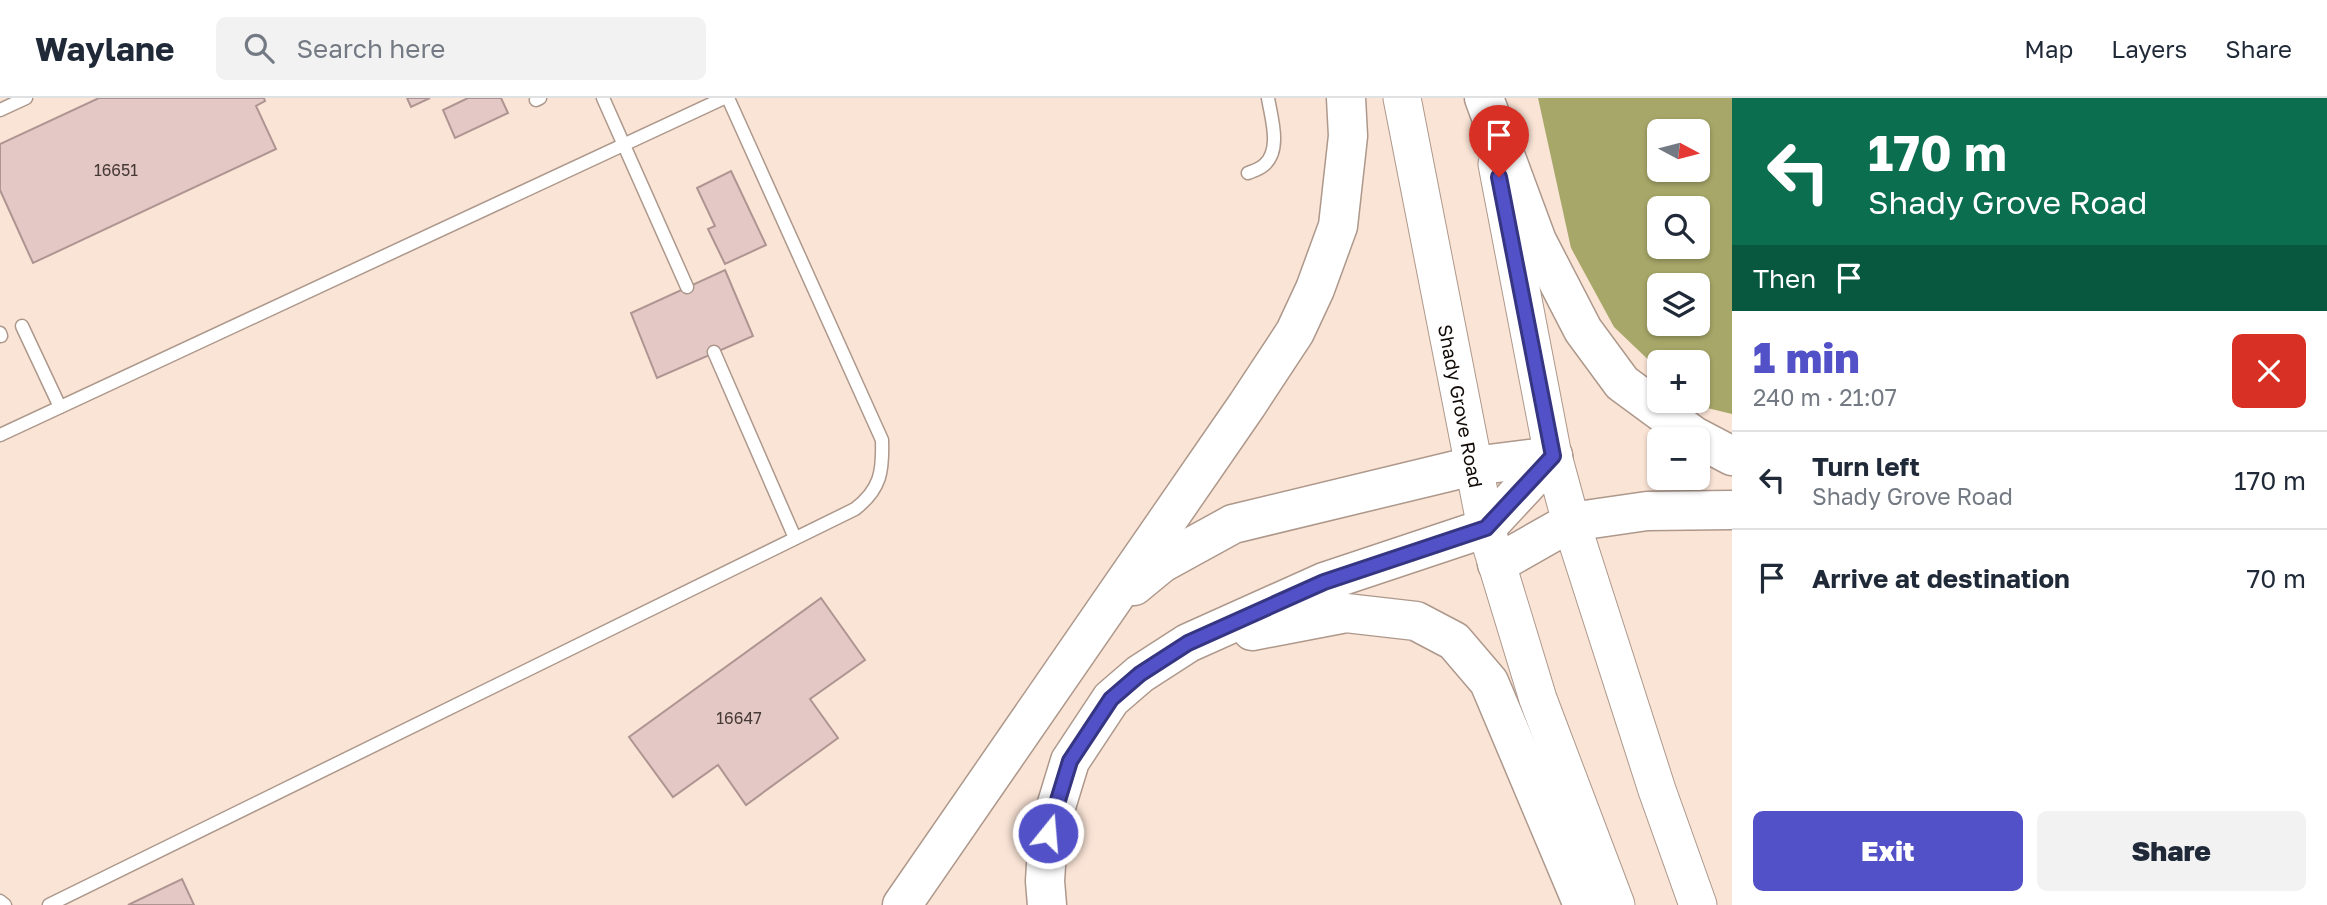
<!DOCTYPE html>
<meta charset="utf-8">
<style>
:root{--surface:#fff;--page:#f2f2f3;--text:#1f2937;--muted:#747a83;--line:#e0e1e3;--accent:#5251c8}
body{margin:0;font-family:"Golos Text",sans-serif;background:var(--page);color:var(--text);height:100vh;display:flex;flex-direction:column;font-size:26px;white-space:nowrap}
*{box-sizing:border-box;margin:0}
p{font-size:23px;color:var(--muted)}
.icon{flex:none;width:38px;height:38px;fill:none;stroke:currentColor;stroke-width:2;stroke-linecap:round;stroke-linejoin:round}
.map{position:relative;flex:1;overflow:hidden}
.side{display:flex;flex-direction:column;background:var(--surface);width:595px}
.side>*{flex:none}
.banner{background:#0b6e4f;color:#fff;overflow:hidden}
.needle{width:46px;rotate:97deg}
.tools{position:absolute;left:1647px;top:21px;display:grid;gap:14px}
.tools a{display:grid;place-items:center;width:63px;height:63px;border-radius:10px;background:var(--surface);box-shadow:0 2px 5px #0004;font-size:35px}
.pin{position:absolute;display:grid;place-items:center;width:60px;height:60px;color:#fff;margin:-72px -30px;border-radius:50% 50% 50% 0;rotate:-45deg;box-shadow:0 0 7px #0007}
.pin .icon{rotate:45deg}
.me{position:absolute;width:77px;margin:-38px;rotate:17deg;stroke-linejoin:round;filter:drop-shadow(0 0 5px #0008)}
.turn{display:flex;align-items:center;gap:24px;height:147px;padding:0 21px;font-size:32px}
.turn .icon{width:91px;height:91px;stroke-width:2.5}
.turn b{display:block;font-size:49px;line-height:60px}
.then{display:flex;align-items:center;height:66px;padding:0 21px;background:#0003;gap:14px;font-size:26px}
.round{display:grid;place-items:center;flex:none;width:74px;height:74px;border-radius:10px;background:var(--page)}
.headline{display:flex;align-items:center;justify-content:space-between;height:119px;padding:0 21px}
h1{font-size:42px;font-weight:800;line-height:52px;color:var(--accent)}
.cta{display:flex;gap:14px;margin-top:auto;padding:14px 21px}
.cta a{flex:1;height:80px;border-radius:10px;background:var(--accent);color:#fff;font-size:28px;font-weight:800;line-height:80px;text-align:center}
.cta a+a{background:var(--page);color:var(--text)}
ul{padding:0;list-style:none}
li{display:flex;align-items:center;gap:21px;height:98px;padding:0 21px;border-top:2px solid var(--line)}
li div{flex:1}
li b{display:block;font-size:26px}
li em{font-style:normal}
header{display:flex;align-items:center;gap:42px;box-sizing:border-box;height:98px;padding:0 35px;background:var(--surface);border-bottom:2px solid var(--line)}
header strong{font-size:33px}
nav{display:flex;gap:38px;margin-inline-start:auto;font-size:24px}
.search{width:490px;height:63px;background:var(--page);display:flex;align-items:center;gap:18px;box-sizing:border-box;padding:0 24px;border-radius:10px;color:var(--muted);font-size:26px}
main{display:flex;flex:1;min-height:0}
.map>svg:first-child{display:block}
.forest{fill:#a7a769;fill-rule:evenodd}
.building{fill:#e4c8c5;stroke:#af9592;stroke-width:2}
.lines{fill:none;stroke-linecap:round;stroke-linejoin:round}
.service-casing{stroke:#ad988b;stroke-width:15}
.primary-casing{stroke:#ad988b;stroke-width:39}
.motorway-casing{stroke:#ad988b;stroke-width:41}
.service{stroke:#fff;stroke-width:12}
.primary{stroke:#fff;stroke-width:37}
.motorway{stroke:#fff;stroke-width:38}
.route-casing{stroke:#353582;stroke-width:18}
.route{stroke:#5251c8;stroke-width:12}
.labels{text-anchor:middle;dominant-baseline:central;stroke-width:6;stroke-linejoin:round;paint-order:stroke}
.number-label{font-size:16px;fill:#463a36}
.street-label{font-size:19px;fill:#120b07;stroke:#fff}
</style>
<header>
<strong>Waylane</strong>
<div class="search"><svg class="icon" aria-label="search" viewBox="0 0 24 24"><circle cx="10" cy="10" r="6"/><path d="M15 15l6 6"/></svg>Search here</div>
<nav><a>Map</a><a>Layers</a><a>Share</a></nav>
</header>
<main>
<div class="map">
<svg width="1732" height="807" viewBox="0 0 1732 807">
<rect width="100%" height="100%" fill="#fae4d6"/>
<path class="forest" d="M1538,0H1732V316L1695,307L1691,303H1698V264H1659V272L1614,229L1571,150ZM1659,33H1698V72H1659ZM1659,110H1698V149H1659ZM1659,187H1698V226H1659Z"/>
<g class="building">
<path d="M99,0H264L265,3L256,8L276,51L33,165L0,92V46Z"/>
<path d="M407,0H430L411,9Z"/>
<path d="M468,0H501L508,15L455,40L443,12Z"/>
<path d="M731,73L766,147L725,166L708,131L715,128L697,90Z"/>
<path d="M725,172L753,238L657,280L631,215Z"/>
<path d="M821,500L865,562L810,601L838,640L746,707L718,667L673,699L629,639Z"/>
<path d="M182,781L194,807H128Z"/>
</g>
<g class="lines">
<g class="service-casing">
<g id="service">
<path d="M603,0L687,189"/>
<path d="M536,2L540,0"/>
<path d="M0,12L26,0"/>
<path d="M1248,75C1253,73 1260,71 1264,67C1282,52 1271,19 1268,0"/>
<path d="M22,228L60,309"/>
<path d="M0,235L1,238"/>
<path d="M714,254L795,440"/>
<path d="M0,337L724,0"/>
<path d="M0,803L5,807"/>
<path d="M49,807L855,411C881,391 883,373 882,342L728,0"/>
</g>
</g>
<g class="primary-casing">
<g id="primary">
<path d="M1402,0L1486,430L1538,601L1616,807"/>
<path d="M1497,66L1553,358L1571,424L1657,692L1698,807"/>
</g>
</g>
<g class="motorway-casing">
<g id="motorway">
<path d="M1484,0L1537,143L1583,232L1622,285L1694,338L1732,358"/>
<path d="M1497,466L1571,424L1647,413L1732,412"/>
<path d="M1134,488L1162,465L1233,426L1473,368L1553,358"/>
<path d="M1252,533L1346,515L1416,523L1454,543L1489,584L1583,807"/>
<path d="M902,807L1247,307L1295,234L1315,191L1338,128L1348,38L1346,0"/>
<path d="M1047,807L1045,783L1048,735L1070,663L1111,601L1140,576L1188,545L1324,484L1486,430L1553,358"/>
</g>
</g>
<use href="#service" class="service"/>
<use href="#primary" class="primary"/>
<use href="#motorway" class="motorway"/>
</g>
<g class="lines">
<g class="route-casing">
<path id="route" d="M1048,735L1070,663L1111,601L1140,576L1188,545L1324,484L1486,430L1553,358L1499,79"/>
</g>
<use href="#route" class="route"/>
</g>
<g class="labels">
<g class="number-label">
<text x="116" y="72">16651</text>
<text x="739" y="620">16647</text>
</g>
<g class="street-label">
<text transform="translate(1461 308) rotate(79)">Shady Grove Road</text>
</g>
</g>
</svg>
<div class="tools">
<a><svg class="needle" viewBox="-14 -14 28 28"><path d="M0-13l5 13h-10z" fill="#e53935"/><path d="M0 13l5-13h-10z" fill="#747a83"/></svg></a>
<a><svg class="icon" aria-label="search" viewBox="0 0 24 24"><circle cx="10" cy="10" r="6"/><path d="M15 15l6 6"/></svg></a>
<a><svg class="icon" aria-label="layers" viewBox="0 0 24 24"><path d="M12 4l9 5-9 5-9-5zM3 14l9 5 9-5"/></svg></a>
<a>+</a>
<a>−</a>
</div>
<div class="pin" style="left:1499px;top:79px;background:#d93025"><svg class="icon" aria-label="arrive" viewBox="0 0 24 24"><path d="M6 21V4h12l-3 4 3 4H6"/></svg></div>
<svg class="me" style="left:1048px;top:735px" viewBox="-20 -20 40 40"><circle r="17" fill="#5251c8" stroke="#fff" stroke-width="3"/><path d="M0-11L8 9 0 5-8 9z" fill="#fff"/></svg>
</div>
<section class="side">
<div class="banner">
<div class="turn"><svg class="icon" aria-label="left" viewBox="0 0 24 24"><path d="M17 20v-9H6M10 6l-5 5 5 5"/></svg><div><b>170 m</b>Shady Grove Road</div></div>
<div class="then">Then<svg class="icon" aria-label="arrive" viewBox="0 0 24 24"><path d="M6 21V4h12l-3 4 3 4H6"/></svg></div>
</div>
<div class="headline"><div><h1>1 min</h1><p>240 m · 21:07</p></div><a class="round" style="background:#d93025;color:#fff"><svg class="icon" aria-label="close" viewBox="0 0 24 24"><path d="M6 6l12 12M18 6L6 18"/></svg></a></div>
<ul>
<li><svg class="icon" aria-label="left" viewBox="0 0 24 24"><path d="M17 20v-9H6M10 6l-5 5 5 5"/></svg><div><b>Turn left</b><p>Shady Grove Road</p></div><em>170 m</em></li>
<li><svg class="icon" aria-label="arrive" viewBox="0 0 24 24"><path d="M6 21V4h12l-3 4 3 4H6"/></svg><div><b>Arrive at destination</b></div><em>70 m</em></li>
</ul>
<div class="cta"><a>Exit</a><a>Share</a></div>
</section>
</main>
